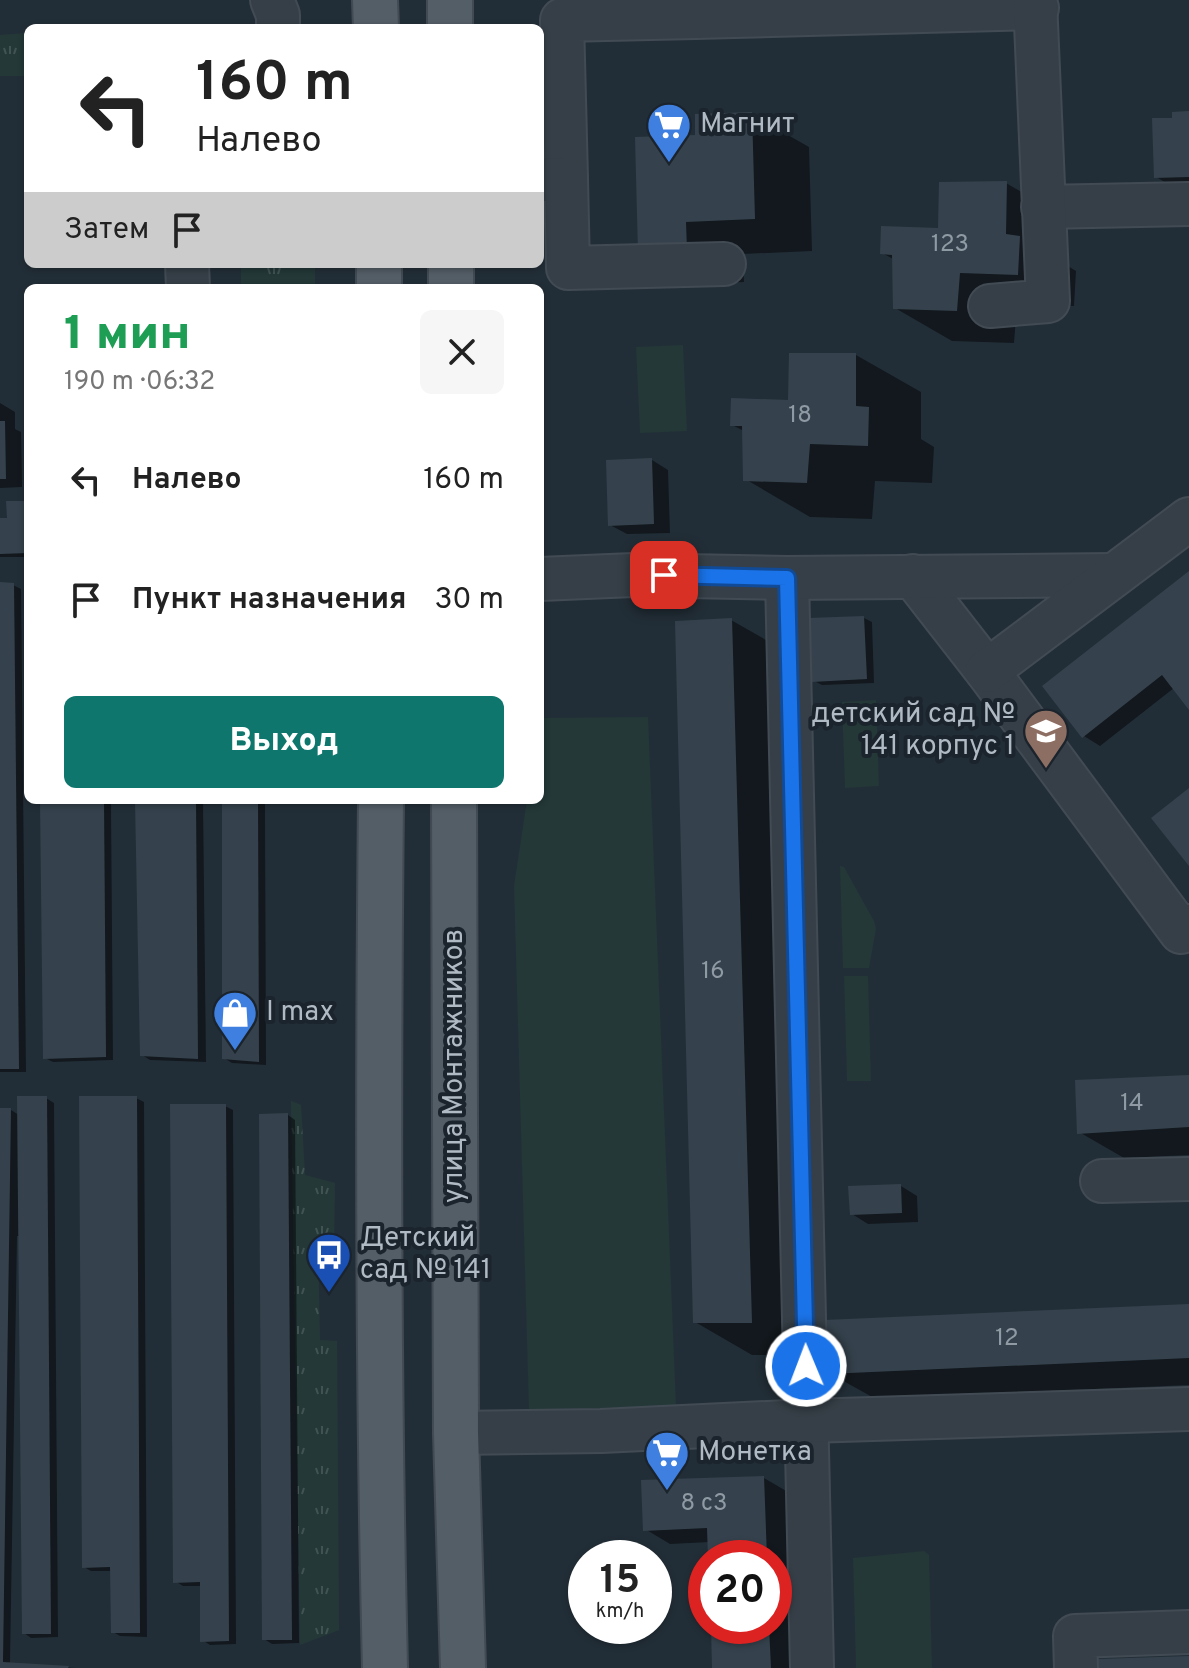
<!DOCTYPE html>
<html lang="ru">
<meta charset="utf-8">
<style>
:root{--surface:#fff;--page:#f6f6f6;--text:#222;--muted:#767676;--accent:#0f766e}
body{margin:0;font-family:Overpass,sans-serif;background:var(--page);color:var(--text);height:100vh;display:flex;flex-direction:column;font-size:30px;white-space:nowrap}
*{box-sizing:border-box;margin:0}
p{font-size:26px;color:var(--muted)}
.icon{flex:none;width:44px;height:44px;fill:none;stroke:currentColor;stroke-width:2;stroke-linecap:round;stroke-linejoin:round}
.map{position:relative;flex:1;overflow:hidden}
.side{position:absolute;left:24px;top:284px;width:520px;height:520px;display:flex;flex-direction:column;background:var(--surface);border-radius:12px;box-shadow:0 2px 6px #0004}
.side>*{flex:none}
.guide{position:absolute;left:24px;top:24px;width:520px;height:244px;border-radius:12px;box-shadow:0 2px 6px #0004;background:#fff;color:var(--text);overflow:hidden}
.speed{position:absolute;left:568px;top:1540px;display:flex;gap:16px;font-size:40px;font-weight:700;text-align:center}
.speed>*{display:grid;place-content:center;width:104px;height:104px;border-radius:50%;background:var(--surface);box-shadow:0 2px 6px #0004;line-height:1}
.speed small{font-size:20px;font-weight:400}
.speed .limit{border:12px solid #d22;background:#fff;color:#111}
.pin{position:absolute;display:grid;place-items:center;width:68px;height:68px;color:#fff;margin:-34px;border-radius:16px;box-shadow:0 4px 12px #0006}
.me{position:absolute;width:88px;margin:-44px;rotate:359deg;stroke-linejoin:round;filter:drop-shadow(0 0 6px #0008)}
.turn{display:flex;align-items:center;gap:28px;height:168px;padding:0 40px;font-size:36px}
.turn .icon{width:104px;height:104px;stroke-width:2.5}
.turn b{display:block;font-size:56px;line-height:68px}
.then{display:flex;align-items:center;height:76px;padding:0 40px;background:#0003;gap:16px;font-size:30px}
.round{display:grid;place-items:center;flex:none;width:84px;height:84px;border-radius:12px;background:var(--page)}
.headline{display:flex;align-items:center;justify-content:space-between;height:136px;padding:0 40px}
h1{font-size:48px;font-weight:800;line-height:60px;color:#1e9e55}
.action{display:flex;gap:16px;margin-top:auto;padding:16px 40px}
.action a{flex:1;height:92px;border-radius:12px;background:var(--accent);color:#fff;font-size:32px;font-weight:800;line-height:92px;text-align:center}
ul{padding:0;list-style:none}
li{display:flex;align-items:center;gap:24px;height:120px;padding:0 40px}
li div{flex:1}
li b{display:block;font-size:30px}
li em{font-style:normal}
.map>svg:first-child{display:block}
.grass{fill:url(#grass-tufts)}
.park{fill:#243838}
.shadow{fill:#0007}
.building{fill:#35424d}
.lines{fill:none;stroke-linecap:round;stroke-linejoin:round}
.minor-casing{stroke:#424b54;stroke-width:46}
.major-casing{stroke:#424b54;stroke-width:48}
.minor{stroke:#363f47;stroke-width:42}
.major{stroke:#545e67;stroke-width:44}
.route-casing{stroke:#114b97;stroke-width:20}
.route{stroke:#1a73e8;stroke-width:14}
.labels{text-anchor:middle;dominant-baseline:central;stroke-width:8;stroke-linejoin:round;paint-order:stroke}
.number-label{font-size:24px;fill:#8f9aa4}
.poi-label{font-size:28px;fill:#b0bac4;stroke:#1b242c;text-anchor:start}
.street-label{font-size:28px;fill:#b0bac4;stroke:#1b242c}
</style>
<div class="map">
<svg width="1189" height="1668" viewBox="0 0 1189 1668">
<defs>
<pattern id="grass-tufts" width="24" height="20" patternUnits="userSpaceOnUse" patternTransform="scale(2)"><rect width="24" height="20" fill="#243838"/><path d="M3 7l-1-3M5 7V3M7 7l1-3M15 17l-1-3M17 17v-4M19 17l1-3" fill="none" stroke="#415353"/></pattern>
</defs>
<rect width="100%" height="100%" fill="#222e37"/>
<g class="grass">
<path d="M28,33L27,76H0V35Z"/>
<rect x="241" y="264" width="74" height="24"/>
<path d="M291,1101L301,1105L305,1175L335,1183L334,1242L318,1245L320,1340L337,1341L339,1630L300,1645Z"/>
</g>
<g class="park">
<path d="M683,345L687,431L640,433L636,347Z"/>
<path d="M876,700L879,786L845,788L842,702Z"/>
<path d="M648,717L676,1406L529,1410L514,886L527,800H540V718Z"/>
<path d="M840,866L844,867L874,921L876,929L869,968H843Z"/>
<path d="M844,976H868L871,1081H847Z"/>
<path d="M924,1551L929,1555L932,1668H856L853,1558Z"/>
</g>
<g class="shadow">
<path d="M1189,113V196L1156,177L1174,120Z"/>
<path d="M751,114L809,147L812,251L743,254L744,282L697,284L640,251L698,137Z"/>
<path d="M1006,183L1063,216V263L1076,271L1074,306L1017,305L1014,343L952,341L895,308V260L882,253L940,230Z"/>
<path d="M856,355L921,392V439L934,447L932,483L875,481L872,519L810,517L745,479L744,431L732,425L790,402Z"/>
<path d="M0,403L15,412V429L21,432L22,487L0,488Z"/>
<path d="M652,460L668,470L670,533L627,534L610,525Z"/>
<path d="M28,503V557H0V520H9Z"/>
<path d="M1189,573V706L1174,688L1100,746L1084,736Z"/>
<path d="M0,584L13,585L21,589L26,1072H0Z"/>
<path d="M864,618L872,622L874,683L822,685L814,681Z"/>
<path d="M731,620L789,653L809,1355H752L695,1322Z"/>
<path d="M42,800H111L113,1060L53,1062L45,1058Z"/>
<path d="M137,800H203L206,1062L150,1060L142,1055Z"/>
<path d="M224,800H265L266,1065L232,1063L224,1058Z"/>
<path d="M1189,1077V1155L1124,1158L1079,1132Z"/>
<path d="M46,1098L54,1103L58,1637L31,1638L24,1633L20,1236H17L10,1664L76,1668H0V1110H11L19,1115Z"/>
<path d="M136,1098L144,1102L147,1637L120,1636L113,1632L112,1571H91L84,1567Z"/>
<path d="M225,1106L233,1110L236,1644L210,1645L202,1640V1586H183L175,1581Z"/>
<path d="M288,1115L295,1120L299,1643L272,1644L264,1639Z"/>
<path d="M901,1186L917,1196L918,1222L868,1224L852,1214Z"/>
<path d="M1189,1306V1385L874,1398L829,1373Z"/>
<path d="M764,1478L788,1492L826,1668H714L713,1626H774V1558H710V1542L670,1544L645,1529Z"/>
</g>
<g class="building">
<path d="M1189,111V177L1154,178L1152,118H1172V112Z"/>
<path d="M752,112L755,219L686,222L687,250L638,252L635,137L695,135V114Z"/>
<path d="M1007,181L1006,234L1020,236L1018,275L960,273L957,311L893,309L892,255L880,254L881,226L938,228L939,182Z"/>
<path d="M789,353H856V406L869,407L868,446L810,444L807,483L743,481L742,426H730L731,398L788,400Z"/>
<path d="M0,421H5L6,479H0Z"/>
<path d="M652,458L654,524L608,526L606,460Z"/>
<path d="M6,501H28V553L0,554V518H7Z"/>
<path d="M1189,571V710L1162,675L1082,738L1042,686Z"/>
<path d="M0,582L14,583L19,1069H0Z"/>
<path d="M864,616L867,679L812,682L809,618Z"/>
<path d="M732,618L752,1323H693L675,621Z"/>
<path d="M1189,788V866L1151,818Z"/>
<path d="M40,800H104L106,1057L43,1059Z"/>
<path d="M135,800H196L198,1059L140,1056Z"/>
<path d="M222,800H258L259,1062L222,1059Z"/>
<path d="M1189,1075V1127L1077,1134L1075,1080Z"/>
<path d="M17,1096H47L51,1634H22Z"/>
<path d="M79,1096H137L140,1633H111L110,1567L82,1568Z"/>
<path d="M170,1104H226L229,1641L200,1642V1582L173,1583Z"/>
<path d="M0,1108H11L3,1662L69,1666L68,1668H0Z"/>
<path d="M288,1113L292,1640H262L259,1114Z"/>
<path d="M901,1184L902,1213L850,1215L848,1186Z"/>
<path d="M1189,1304V1358L827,1374L825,1320Z"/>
<path d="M764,1476L767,1558H708L707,1528L643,1531L641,1480Z"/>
<path d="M711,1626H769L771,1668H712Z"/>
<path d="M1189,1656V1668H1099L1098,1659Z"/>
</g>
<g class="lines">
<g class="minor-casing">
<g id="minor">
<path d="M272,0L278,15V28"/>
<path d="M695,17L1037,8"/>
<path d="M566,179L562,20L695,17V0"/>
<path d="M540,180L566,179L568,268L724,264"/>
<path d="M1043,207L1189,204"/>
<path d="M187,264L188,288"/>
<path d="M990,306L1048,301L1035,0"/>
<path d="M913,576L987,671L1181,932L1189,926"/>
<path d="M787,578L812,1668"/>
<path d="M540,579L633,575L787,578L1114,575"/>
<path d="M987,671L1189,519"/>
<path d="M1102,1181L1189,1179"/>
<path d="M456,1433L601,1431L808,1421L1189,1409"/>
<path d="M1076,1668L1075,1636L1189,1632"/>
</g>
</g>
<g class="major-casing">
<g id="major">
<path d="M375,0L376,28"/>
<path d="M450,0V28"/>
<path d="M379,264V288"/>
<path d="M451,264V288"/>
<path d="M381,800C378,1089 378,1379 385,1668"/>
<path d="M454,800L456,1433L463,1668"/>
</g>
</g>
<use href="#minor" class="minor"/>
<use href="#major" class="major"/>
</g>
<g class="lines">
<g class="route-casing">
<path id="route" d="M664,575L787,578L806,1366"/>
</g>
<use href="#route" class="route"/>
</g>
<defs>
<g id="supermarket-pin" transform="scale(2.3)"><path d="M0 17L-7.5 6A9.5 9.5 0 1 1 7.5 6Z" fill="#3f7fe0" stroke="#1b242c"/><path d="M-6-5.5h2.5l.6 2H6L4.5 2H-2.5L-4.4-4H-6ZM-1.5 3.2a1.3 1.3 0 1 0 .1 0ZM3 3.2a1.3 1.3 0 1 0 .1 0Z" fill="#fff"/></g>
<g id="school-pin" transform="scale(2.3)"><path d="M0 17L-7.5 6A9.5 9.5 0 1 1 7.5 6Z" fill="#8d6e63" stroke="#1b242c"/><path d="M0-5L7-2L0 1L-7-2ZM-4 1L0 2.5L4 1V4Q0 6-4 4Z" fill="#fff"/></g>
<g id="shop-pin" transform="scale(2.3)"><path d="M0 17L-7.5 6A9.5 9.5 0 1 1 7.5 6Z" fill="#3f7fe0" stroke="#1b242c"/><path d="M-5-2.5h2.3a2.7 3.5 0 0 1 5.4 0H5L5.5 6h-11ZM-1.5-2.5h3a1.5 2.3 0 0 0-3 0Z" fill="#fff"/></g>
<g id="bus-pin" transform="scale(2.3)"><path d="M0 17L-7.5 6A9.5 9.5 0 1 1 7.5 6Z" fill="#1a4fb4" stroke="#1b242c"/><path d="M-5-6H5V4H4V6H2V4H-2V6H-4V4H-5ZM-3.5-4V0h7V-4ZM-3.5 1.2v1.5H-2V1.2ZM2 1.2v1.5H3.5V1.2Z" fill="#fff"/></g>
</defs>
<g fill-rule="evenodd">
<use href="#supermarket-pin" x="669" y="125"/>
<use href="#school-pin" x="1046" y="731"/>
<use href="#shop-pin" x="235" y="1013"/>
<use href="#bus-pin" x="329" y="1255"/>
<use href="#supermarket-pin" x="667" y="1453"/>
</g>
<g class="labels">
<g class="number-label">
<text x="950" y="245">123</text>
<text x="800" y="416">18</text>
<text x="713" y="972">16</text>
<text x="1132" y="1104">14</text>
<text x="1007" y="1339">12</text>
<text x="704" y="1504">8 с3</text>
</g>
<g class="poi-label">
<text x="700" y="125">Магнит</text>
<text x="1015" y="715" text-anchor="end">детский сад №<tspan x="1015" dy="32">141 корпус 1</tspan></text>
<text x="266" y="1013">I max</text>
<text x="360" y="1239">Детский<tspan x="360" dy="32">сад № 141</tspan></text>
<text x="698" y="1453">Монетка</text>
</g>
<g class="street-label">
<text transform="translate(455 1066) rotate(-90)">улица Монтажников</text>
</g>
</g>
</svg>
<div class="speed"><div>15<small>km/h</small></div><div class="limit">20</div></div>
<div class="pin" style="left:664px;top:575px;background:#d93025"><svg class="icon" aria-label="arrive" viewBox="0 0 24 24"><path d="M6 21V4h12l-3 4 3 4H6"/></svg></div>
<svg class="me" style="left:806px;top:1366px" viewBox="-20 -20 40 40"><circle r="17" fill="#1a73e8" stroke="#fff" stroke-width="3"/><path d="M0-11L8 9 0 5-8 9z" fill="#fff"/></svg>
<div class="guide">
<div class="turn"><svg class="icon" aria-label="left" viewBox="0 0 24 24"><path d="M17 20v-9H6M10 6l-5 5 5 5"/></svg><div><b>160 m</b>Налево</div></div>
<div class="then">Затем<svg class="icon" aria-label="arrive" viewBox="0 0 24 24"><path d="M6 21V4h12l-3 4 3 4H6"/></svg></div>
</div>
<section class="side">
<div class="headline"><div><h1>1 мин</h1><p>190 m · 06:32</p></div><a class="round"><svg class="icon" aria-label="close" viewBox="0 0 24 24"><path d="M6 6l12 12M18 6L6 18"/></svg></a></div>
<ul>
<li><svg class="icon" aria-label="left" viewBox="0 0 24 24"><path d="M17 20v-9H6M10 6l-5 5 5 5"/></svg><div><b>Налево</b></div><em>160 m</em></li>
<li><svg class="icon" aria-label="arrive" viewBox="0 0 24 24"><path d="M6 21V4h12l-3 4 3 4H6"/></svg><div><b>Пункт назначения</b></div><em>30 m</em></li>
</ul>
<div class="action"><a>Выход</a></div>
</section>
</div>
